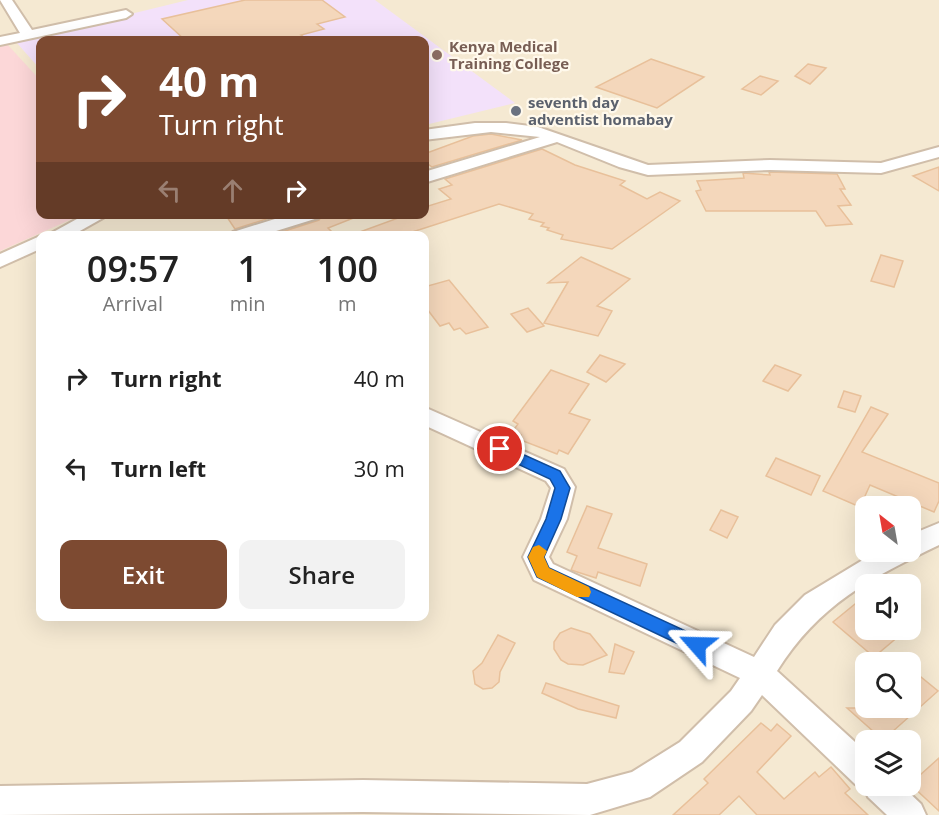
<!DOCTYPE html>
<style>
:root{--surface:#fff;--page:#f2f2f2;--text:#222;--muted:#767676;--accent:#7d4a31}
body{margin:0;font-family:"Open Sans",sans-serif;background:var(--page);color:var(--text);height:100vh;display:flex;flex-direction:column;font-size:22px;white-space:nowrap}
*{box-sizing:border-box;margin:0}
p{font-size:20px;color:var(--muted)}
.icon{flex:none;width:33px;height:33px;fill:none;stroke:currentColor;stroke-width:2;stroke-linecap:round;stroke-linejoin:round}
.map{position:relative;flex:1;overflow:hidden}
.panel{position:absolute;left:36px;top:231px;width:393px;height:390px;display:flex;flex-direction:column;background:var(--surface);border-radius:12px;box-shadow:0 6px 24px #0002}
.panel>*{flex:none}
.hud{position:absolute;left:36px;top:36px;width:393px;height:183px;border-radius:12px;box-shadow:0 6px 24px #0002;background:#7d4a31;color:#fff;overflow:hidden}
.needle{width:39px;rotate:329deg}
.buttons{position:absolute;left:855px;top:496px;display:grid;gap:12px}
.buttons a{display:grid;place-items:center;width:66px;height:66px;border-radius:12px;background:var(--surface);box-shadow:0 6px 24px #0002;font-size:30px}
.pin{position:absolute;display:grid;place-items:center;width:51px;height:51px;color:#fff;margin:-26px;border:3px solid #fff;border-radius:50%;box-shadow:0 2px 6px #0007}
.me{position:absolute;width:66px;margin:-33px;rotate:295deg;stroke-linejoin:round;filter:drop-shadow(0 0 4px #0008)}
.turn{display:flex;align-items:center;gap:21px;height:126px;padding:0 24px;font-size:27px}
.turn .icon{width:78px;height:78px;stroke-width:2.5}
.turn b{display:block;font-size:42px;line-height:51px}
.lanes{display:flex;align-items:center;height:57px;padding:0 24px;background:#0003;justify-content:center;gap:30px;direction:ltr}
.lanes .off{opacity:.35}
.eta{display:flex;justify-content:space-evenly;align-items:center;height:102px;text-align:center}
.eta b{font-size:36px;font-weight:600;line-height:42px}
.action{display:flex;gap:12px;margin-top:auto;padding:12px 24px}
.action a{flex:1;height:69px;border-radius:12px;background:var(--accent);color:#fff;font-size:24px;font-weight:600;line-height:69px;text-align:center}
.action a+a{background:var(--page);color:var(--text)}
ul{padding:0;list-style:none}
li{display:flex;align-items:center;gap:18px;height:90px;padding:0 24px}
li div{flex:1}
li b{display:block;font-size:22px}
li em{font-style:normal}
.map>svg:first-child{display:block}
.residential{fill:#f5e9d2;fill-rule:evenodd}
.education{fill:#f3e1fa}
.medical{fill:#fcd7d8}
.building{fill:#f4d7bb;stroke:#e8c09a;stroke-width:1.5}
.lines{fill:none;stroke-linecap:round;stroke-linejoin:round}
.minor-casing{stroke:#d0beaa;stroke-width:4}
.minor{fill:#fff;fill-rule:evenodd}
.route{fill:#1a73e8;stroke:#114b97;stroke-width:1.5}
.slow{fill:#f59e0b}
.education-dot{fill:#8d6e63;stroke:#fff9ec;stroke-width:2}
.worship-dot{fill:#6b7280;stroke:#fff9ec;stroke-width:2}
.labels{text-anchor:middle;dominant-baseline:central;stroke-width:4.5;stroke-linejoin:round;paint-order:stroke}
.far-education-label{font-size:15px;font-weight:bold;fill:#785e54;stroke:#fff9ec;text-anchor:start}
.far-worship-label{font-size:15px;font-weight:bold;fill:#5b616d;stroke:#fff9ec;text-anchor:start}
</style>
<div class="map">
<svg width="939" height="815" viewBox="0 0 939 815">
<rect width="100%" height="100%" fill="#fdf6e4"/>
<path class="residential" d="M0,0H939V815H0ZM40,40H424V214H40ZM40,236H424V616H40ZM866,507H910V552H866ZM866,585H910V630H866ZM866,663H910V708H866ZM866,741H910V786H866Z"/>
<path class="education" d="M188,0H375L515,103L425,125L424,40H40V69L16,42Z"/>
<path class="medical" d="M6,43L40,80V214L81,215L0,251V44Z"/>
<g class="building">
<path d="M245,0H322L345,17L317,24L324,29L301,35L308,40H185L162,19Z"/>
<path d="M651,59L704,77L657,108L596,87Z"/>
<path d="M808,64L826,68L810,84L795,76Z"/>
<path d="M760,76L778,81L761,95L742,89Z"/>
<path d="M491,134L522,140L432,167L424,161V154L473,136Z"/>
<path d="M542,149L575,165L625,181L620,185L647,199L660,192L680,201L612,249L561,239L563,235L547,230L549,228L541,226L544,223L529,219L533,214L499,204L400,236H357V233L409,214H424L428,206L451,199L439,189L452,185L445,179Z"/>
<path d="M939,167V191L913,176Z"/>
<path d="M769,172L837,174L845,189H840L851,205L838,206L852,224L826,226L816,211H706L696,191L701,190L697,181L744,178L743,173L770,175Z"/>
<path d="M225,214H282L235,229Z"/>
<path d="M323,214L361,215L328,228L336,236H269L319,220Z"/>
<path d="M881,255L903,261L894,287L871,281Z"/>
<path d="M581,257L630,279L597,306L612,311L598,336L544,323L568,282L548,283Z"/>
<path d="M449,280L488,327L466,334L460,328L454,330L449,323L440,326L424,305V287Z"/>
<path d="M528,308L544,326L527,332L511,314Z"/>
<path d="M600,355L625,364L606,382L587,372Z"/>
<path d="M775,365L801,375L788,391L763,381Z"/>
<path d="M551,370L589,384L569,413L590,420L568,454L559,450L557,454L518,439L521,435L512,432L518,424L513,421Z"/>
<path d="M844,391L861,396L855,412L838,407Z"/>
<path d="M871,407L888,414L862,452L939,483V501L934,512L870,485L860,507L823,491Z"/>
<path d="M776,458L820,476L811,495L766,476Z"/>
<path d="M587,506L612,514L598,548L647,564L640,586L598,572L596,578L571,570L577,556L567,552Z"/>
<path d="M721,510L738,517L727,538L710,530Z"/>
<path d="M866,595V630H906L874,657L833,622Z"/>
<path d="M571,628L590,634L607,655L583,665L568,664L561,660L554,649V642L560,633Z"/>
<path d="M498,635L515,643L500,672L499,682L492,688L483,689L475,684L473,671L482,663Z"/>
<path d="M615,644L634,652L624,674L609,672Z"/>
<path d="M910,668L938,691L883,740L847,708H910Z"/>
<path d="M546,683L619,706L616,718L578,709L542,693Z"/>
<path d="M761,723L771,731L777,724L791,736L757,772L784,799L815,772L819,777L831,767L850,789L845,793L868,815H757L739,796L719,815H673L708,783L704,779Z"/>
<path d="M939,758V811L910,784Z"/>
</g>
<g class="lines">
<g class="minor-casing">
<g id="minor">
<path d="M0,0H12L32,30L126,10L132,14L126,18L0,45V37L20,33Z"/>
<path d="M475,123H506L538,127L648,165L770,160L881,163L939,147V157L881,173L770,170L648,175L619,167L557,142L424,183V172L540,137L491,132L424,140V130Z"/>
<path d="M86,214H110L71,236H46Z"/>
<path d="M291,214H321L318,218L260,236H230L233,232Z"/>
<path d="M40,236V249L0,267V254Z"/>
<path d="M424,407L564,469L575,487L567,519L549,557L553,564L754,657L775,625L805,595L876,552H910V535L939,523V545C871,578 819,604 777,671L866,752V786H902L921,804L926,815H887L868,797L864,787L855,784L762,695L751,711L702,762L650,797L590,815L363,812L0,815V786L363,780L587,784L632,772L680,742L731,691L740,678L534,580L523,557L541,519L551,488L546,481L424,425Z"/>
</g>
</g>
<use href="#minor" class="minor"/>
</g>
<path class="route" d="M500,444L560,471L570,488L561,519L544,557L549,568L703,639L706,645L703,650L697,652L691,650L537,577L528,557L546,519L555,488L550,479L494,453L492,449Z"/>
<path class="slow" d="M539,545L547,551L544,557L549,568L589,587L591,592L589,597H577L537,577L528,557L533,547Z"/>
<circle class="education-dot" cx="437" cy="55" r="6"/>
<circle class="worship-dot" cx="516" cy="111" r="6"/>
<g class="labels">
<g class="far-education-label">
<text x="449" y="46">Kenya Medical<tspan x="449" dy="17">Training College</tspan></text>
</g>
<g class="far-worship-label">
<text x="528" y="102">seventh day<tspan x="528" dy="17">adventist homabay</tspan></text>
</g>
</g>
</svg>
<div class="buttons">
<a><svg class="needle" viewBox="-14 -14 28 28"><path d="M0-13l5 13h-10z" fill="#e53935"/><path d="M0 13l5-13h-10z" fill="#767676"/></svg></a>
<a><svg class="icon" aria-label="sound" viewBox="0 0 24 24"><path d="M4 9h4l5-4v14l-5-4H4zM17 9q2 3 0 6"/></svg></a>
<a><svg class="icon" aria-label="search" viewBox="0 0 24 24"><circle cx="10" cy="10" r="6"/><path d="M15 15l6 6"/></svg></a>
<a><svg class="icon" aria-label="layers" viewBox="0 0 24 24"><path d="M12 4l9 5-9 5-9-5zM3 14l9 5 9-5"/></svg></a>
</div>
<div class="pin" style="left:500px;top:449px;background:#d93025"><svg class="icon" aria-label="arrive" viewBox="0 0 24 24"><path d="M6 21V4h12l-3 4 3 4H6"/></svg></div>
<svg class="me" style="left:697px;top:645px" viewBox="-20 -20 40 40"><path d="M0-17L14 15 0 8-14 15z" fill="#1a73e8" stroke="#fff" stroke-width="4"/></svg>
<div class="hud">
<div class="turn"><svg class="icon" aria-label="right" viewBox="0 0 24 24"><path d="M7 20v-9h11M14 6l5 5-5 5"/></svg><div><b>40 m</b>Turn right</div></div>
<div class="lanes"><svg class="icon off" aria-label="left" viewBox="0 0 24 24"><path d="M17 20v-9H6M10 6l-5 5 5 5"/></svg><svg class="icon off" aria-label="ahead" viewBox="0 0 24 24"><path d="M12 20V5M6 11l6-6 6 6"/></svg><svg class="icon" aria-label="right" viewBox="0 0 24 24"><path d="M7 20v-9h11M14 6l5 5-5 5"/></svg></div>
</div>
<section class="panel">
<div class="eta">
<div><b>09:57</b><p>Arrival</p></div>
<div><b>1</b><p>min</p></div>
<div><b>100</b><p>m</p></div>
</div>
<ul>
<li><svg class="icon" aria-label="right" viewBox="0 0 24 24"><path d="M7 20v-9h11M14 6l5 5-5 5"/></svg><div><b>Turn right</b></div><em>40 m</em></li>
<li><svg class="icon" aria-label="left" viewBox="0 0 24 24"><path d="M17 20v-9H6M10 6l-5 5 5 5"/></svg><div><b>Turn left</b></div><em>30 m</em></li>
</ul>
<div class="action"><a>Exit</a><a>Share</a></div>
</section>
</div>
